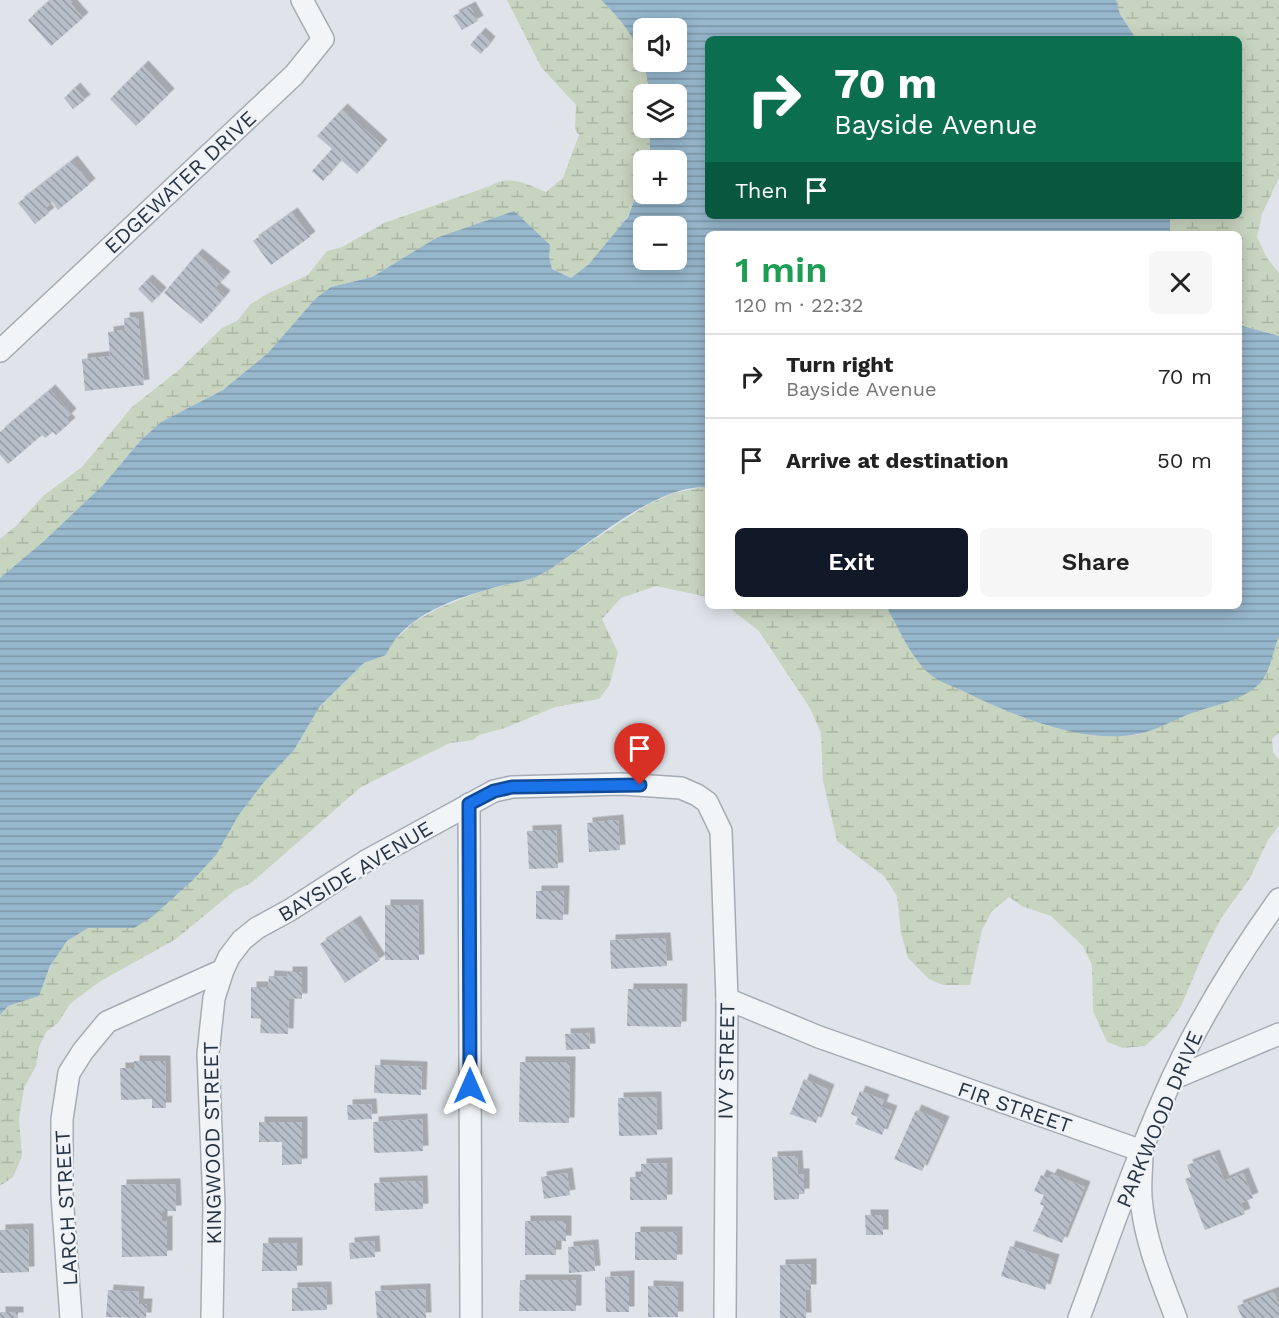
<!DOCTYPE html>
<meta charset="utf-8">
<style>
:root{--surface:#fff;--page:#f6f6f6;--text:#222;--muted:#767676;--line:#e0e0e0;--accent:#111827}
body{margin:0;font-family:"Work Sans",sans-serif;background:var(--page);color:var(--text);height:100vh;display:flex;flex-direction:column;font-size:22px;white-space:nowrap}
*{box-sizing:border-box;margin:0}
p{font-size:20px;color:var(--muted)}
.icon{flex:none;width:33px;height:33px;fill:none;stroke:currentColor;stroke-width:2;stroke-linecap:round;stroke-linejoin:round}
.map{position:relative;flex:1;overflow:hidden}
.details{position:absolute;left:705px;top:231px;width:537px;height:378px;display:flex;flex-direction:column;background:var(--surface);border-radius:9px;box-shadow:0 3px 15px #0003}
.details>*{flex:none}
.guide{position:absolute;left:705px;top:36px;width:537px;height:183px;border-radius:9px;box-shadow:0 3px 15px #0003;background:#0b6e4f;color:#fff;overflow:hidden}
.tools{position:absolute;left:633px;top:18px;display:grid;gap:12px}
.tools a{display:grid;place-items:center;width:54px;height:54px;border-radius:9px;background:var(--surface);box-shadow:0 3px 15px #0003;font-size:30px}
.pin{position:absolute;display:grid;place-items:center;width:51px;height:51px;color:#fff;margin:-62px -26px;border-radius:50% 50% 50% 0;rotate:-45deg;box-shadow:0 0 6px #0007}
.pin .icon{rotate:45deg}
.me{position:absolute;width:66px;margin:-33px;rotate:0deg;stroke-linejoin:round;filter:drop-shadow(0 0 4px #0008)}
.turn{display:flex;align-items:center;gap:21px;height:126px;padding:0 30px;font-size:27px}
.turn .icon{width:78px;height:78px;stroke-width:2.5}
.turn b{display:block;font-size:42px;line-height:51px}
.then{display:flex;align-items:center;height:57px;padding:0 30px;background:#0003;gap:12px;font-size:22px}
.round{display:grid;place-items:center;flex:none;width:63px;height:63px;border-radius:9px;background:var(--page)}
.head{display:flex;align-items:center;justify-content:space-between;height:102px;padding:0 30px}
h1{font-size:36px;font-weight:600;line-height:45px;color:#1e9e55}
.action{display:flex;gap:12px;margin-top:auto;padding:12px 30px}
.action a{flex:1;height:69px;border-radius:9px;background:var(--accent);color:#fff;font-size:24px;font-weight:600;line-height:69px;text-align:center}
.action a+a{background:var(--page);color:var(--text)}
ul{padding:0;list-style:none}
li{display:flex;align-items:center;gap:18px;height:84px;padding:0 30px;border-top:2px solid var(--line)}
li div{flex:1}
li b{display:block;font-size:22px}
li em{font-style:normal}
.map>svg:first-child{display:block}
.wetland{fill:url(#wetland-marsh)}
.water{fill:url(#water-rules);fill-rule:evenodd}
.building{fill:url(#building-back-hatch);filter:url(#shadow)}
.lines{fill:none;stroke-linecap:round;stroke-linejoin:round}
.minor-casing{stroke:#a4acb5;stroke-width:24}
.minor{stroke:#f2f5f8;stroke-width:21}
.route-casing{stroke:#114b97;stroke-width:15}
.route{stroke:#1a73e8;stroke-width:10}
.labels{text-anchor:middle;dominant-baseline:central;stroke-width:4.5;stroke-linejoin:round;paint-order:stroke}
.street-label{font-size:21px;fill:#263443;stroke:#eff3f7}
</style>
<div class="map">
<svg width="1279" height="1318" viewBox="0 0 1279 1318">
<defs>
<pattern id="wetland-marsh" width="20" height="14" patternUnits="userSpaceOnUse" patternTransform="scale(1.5)"><rect width="20" height="14" fill="#c7d4bf"/><path d="M1 5h8M5 5V1M11 12h8M15 12V8" fill="none" stroke="#abb7a5"/></pattern>
<pattern id="water-rules" width="6" height="5" patternUnits="userSpaceOnUse" patternTransform="scale(1.5)"><rect width="6" height="5" fill="#97b7cd"/><path d="M0 2.5h6" fill="none" stroke="#7b96a8"/></pattern>
<pattern id="building-back-hatch" width="6" height="6" patternUnits="userSpaceOnUse" patternTransform="scale(1.5)"><rect width="6" height="6" fill="#b6bec8"/><path d="M-1 5l2 2M0 0l6 6M5-1l2 2" fill="none" stroke="#949ba4"/></pattern>
<filter id="shadow"><feDropShadow dx="5.5" dy="-5.5" stdDeviation="0" flood-color="#0004"/></filter>
</defs>
<rect width="100%" height="100%" fill="#dfe4ea"/>
<g class="wetland">
<path d="M507,0H601C629,26 649,56 650,94H644V128H650L651,159L644,160C643,207 607,252 571,278L552,269L549,256L436,238L372,277L331,287L316,298L268,353L223,390L161,422L141,440L104,484L44,541L0,578V539L17,525L43,496L82,467L132,407L180,369L222,328L237,321L251,304L267,294L308,275L327,251L342,247L384,223L490,186C510,174 526,184 546,192L563,178L579,135L575,129L576,105L541,67Z"/>
<path d="M1116,0H1279V178L1262,214L1257,237L1267,258L1279,273V336L1239,325V234H1170V216H1239V39H1136L1120,14Z"/>
<path d="M704,487H708V597L656,586L621,598L602,619L618,653L609,686L599,699L555,707L505,728L479,735L473,740L450,743L361,787L251,883L234,891L176,939L99,982L70,1004L58,1023L46,1032L39,1047L36,1066L24,1088L19,1118L22,1156L13,1177L0,1186V1015L8,1006L39,996C48,971 59,939 87,928C97,924 122,928 134,927L238,816L264,782L294,750L320,706L364,663L386,655L391,644L414,622L437,609L479,592L539,576L647,505L673,493Z"/>
<path d="M727,606H886L917,659L1098,736L1137,735L1185,715L1275,646L1279,637V733L1272,739L1273,752L1279,760V826L1268,840L1250,878L1221,918L1204,952L1181,1006L1167,1026L1145,1046L1123,1048L1107,1042L1093,1011L1092,965L1083,946L1051,916L1022,906L1009,897L992,911L982,930L970,985H943L929,979L908,958L901,933L897,896L884,876L837,841L823,781L821,733L810,708L759,631Z"/>
</g>
<g class="water">
<path d="M601,0H1116L1120,14L1136,39H708V216H1170V234H708V487C660,485 605,532 566,558C558,563 549,571 540,575C528,581 512,583 500,586C459,597 404,614 386,655L364,663L320,706L294,750L264,782L238,816L216,855L193,880L152,917L134,928H88L67,941L50,966L39,996L8,1006L0,1015V578L44,541L104,484L141,440L161,422L223,390L268,353L316,298L331,287L372,277L436,238L514,211L550,245L549,256L552,269L571,278L589,264L628,217L643,177L644,194H676V160H650V128H676V94H650L644,62H676V28H644L643,60C633,35 621,19 601,0ZM644,226H676V260H644Z"/>
<path d="M1239,325L1279,336V637C1272,652 1271,671 1260,683C1244,700 1219,704 1198,711C1178,717 1159,730 1138,734C1084,745 1012,715 963,691C953,686 939,682 931,675C912,660 898,627 886,606H1239Z"/>
</g>
<g class="building">
<path d="M50,0H74L70,3L83,18L51,46L28,20Z"/>
<path d="M470,7L478,21L462,30L453,16Z"/>
<path d="M480,33L490,42L481,54L470,45Z"/>
<path d="M143,66L169,94L136,126L110,99Z"/>
<path d="M75,88L85,100L73,109L64,98Z"/>
<path d="M342,109L382,145L357,174L341,160L323,181L312,171L332,149L317,136Z"/>
<path d="M72,161L90,184L58,210L52,202L45,208L49,213L35,224L18,203Z"/>
<path d="M292,213L310,237L271,265L253,241Z"/>
<path d="M197,254L225,277L215,288L225,296L201,324L164,293Z"/>
<path d="M147,280L161,293L152,303L138,289Z"/>
<path d="M138,317L144,385L85,391L82,359L110,356L108,332L125,330L124,318Z"/>
<path d="M50,390L71,414L66,419L70,423L56,435L53,432L45,438L42,435L8,464L0,455V432Z"/>
<path d="M618,820L620,850L589,852L587,823Z"/>
<path d="M556,830L558,868L529,869L527,831Z"/>
<path d="M536,891H564L563,920L536,919Z"/>
<path d="M385,905H418L419,960H385Z"/>
<path d="M355,921L380,960L345,983L320,944Z"/>
<path d="M665,938L667,966L611,969L610,940Z"/>
<path d="M287,972H302V999L289,998L288,1034L260,1033L261,1019L251,1018V987H268L269,976L287,977Z"/>
<path d="M628,989H682L681,1027L627,1026Z"/>
<path d="M589,1033L590,1049L566,1050L565,1034Z"/>
<path d="M134,1061H165L166,1108H152V1099L121,1100L120,1068H134Z"/>
<path d="M520,1062H570L569,1123L519,1122Z"/>
<path d="M375,1065L422,1067L421,1095L374,1093Z"/>
<path d="M804,1079L829,1090L816,1123L790,1114Z"/>
<path d="M860,1091L884,1100L881,1107L892,1111L882,1135L855,1124L858,1117L851,1114Z"/>
<path d="M656,1097L657,1135L619,1136L618,1098Z"/>
<path d="M371,1104L372,1119L348,1120L347,1105Z"/>
<path d="M916,1110L944,1122L922,1171L894,1159Z"/>
<path d="M422,1119L423,1151L374,1153L373,1122Z"/>
<path d="M259,1122H302V1164L282,1165V1142H259Z"/>
<path d="M1214,1155L1224,1181L1243,1173L1253,1198L1241,1203L1245,1214L1205,1230L1185,1179L1191,1177L1187,1165Z"/>
<path d="M797,1156L798,1174H804V1194H799V1199L774,1200L772,1157Z"/>
<path d="M667,1163V1200H630V1177H641V1164Z"/>
<path d="M567,1173L570,1195L544,1199L541,1177Z"/>
<path d="M1052,1174L1085,1187L1062,1243L1033,1231L1044,1206L1040,1204L1044,1195L1034,1191L1041,1175L1049,1179Z"/>
<path d="M422,1181L423,1209L375,1211L374,1183Z"/>
<path d="M175,1184L176,1211H162V1222L167,1221V1256L122,1257L121,1185Z"/>
<path d="M865,1215H883V1235H866Z"/>
<path d="M525,1221H566V1241H556V1255H525Z"/>
<path d="M28,1229L29,1272L0,1273V1230Z"/>
<rect x="635" y="1232" width="42" height="28"/>
<path d="M374,1241L375,1257L350,1259L349,1243Z"/>
<path d="M263,1243H297V1271H262Z"/>
<path d="M593,1245L595,1271L569,1273L568,1247Z"/>
<path d="M1010,1246L1054,1260L1045,1290L1001,1276Z"/>
<path d="M811,1264V1290H805L806,1318H780V1265Z"/>
<path d="M629,1276V1312H606L605,1277Z"/>
<path d="M520,1280H576V1311H519Z"/>
<path d="M648,1286L678,1287V1317H648Z"/>
<path d="M326,1287L327,1310L292,1311V1288Z"/>
<path d="M425,1289L426,1318H377L375,1291Z"/>
<path d="M108,1290L139,1292L138,1304H147L146,1318L106,1317Z"/>
<path d="M1274,1292L1279,1305V1318H1242L1237,1306Z"/>
<rect x="0" y="1312" width="18" height="6"/>
</g>
<g class="lines">
<g class="minor-casing">
<g id="minor">
<path d="M0,351L294,75L323,39L302,0"/>
<path d="M469,804L471,1318"/>
<path d="M727,999L819,1037L1142,1151C1142,1166 1140,1182 1141,1197C1144,1239 1161,1279 1176,1318"/>
<path d="M1172,1079L1279,1034"/>
<path d="M71,1318L62,1195V1119L69,1073L83,1051L107,1022L223,970"/>
<path d="M212,1318L214,1206L208,1054L214,998L223,970L229,957L242,940L257,928L290,910L366,861L494,791L512,787L622,784L681,788L697,795L707,802L721,831L727,999L725,1318"/>
<path d="M1079,1318C1107,1243 1133,1166 1166,1092C1196,1024 1236,959 1279,899"/>
</g>
</g>
<use href="#minor" class="minor"/>
</g>
<g class="lines">
<g class="route-casing">
<path id="route" d="M470,1086L469,804L494,791L512,787L640,785"/>
</g>
<use href="#route" class="route"/>
</g>
<g class="labels">
<g class="street-label">
<text transform="translate(180 182) rotate(-43)">EDGEWATER DRIVE</text>
<text transform="translate(355 871) rotate(-31)">BAYSIDE AVENUE</text>
<text transform="translate(726 1061) rotate(-89)">IVY STREET</text>
<text transform="translate(1015 1107) rotate(19)">FIR STREET</text>
<text transform="translate(1159 1119) rotate(-67)">PARKWOOD DRIVE</text>
<text transform="translate(212 1143) rotate(-91)">KINGWOOD STREET</text>
<text transform="translate(66 1208) rotate(-93)">LARCH STREET</text>
</g>
</g>
</svg>
<div class="tools">
<a><svg class="icon" aria-label="sound" viewBox="0 0 24 24"><path d="M4 9h4l5-4v14l-5-4H4zM17 9q2 3 0 6"/></svg></a>
<a><svg class="icon" aria-label="layers" viewBox="0 0 24 24"><path d="M12 4l9 5-9 5-9-5zM3 14l9 5 9-5"/></svg></a>
<a>+</a>
<a>−</a>
</div>
<div class="pin" style="left:640px;top:785px;background:#d93025"><svg class="icon" aria-label="arrive" viewBox="0 0 24 24"><path d="M6 21V4h12l-3 4 3 4H6"/></svg></div>
<svg class="me" style="left:470px;top:1086px" viewBox="-20 -20 40 40"><path d="M0-17L14 15 0 8-14 15z" fill="#1a73e8" stroke="#fff" stroke-width="4"/></svg>
<div class="guide">
<div class="turn"><svg class="icon" aria-label="right" viewBox="0 0 24 24"><path d="M7 20v-9h11M14 6l5 5-5 5"/></svg><div><b>70 m</b>Bayside Avenue</div></div>
<div class="then">Then<svg class="icon" aria-label="arrive" viewBox="0 0 24 24"><path d="M6 21V4h12l-3 4 3 4H6"/></svg></div>
</div>
<section class="details">
<div class="head"><div><h1>1 min</h1><p>120 m · 22:32</p></div><a class="round"><svg class="icon" aria-label="close" viewBox="0 0 24 24"><path d="M6 6l12 12M18 6L6 18"/></svg></a></div>
<ul>
<li><svg class="icon" aria-label="right" viewBox="0 0 24 24"><path d="M7 20v-9h11M14 6l5 5-5 5"/></svg><div><b>Turn right</b><p>Bayside Avenue</p></div><em>70 m</em></li>
<li><svg class="icon" aria-label="arrive" viewBox="0 0 24 24"><path d="M6 21V4h12l-3 4 3 4H6"/></svg><div><b>Arrive at destination</b></div><em>50 m</em></li>
</ul>
<div class="action"><a>Exit</a><a>Share</a></div>
</section>
</div>
